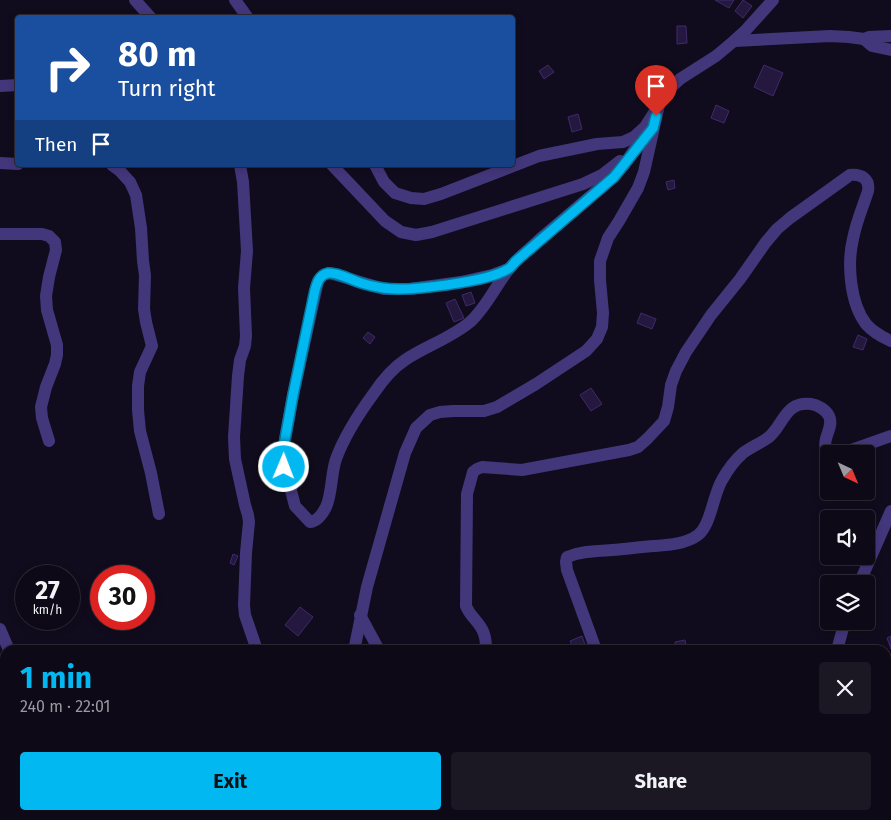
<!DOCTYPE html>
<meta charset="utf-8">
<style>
:root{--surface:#0d0916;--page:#1b1723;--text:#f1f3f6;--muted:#9a9aa1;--line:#2d2a35;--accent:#02b8f1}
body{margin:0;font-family:"Fira Sans",sans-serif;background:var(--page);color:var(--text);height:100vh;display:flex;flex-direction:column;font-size:19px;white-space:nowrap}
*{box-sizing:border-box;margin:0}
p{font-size:16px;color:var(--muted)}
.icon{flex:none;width:28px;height:28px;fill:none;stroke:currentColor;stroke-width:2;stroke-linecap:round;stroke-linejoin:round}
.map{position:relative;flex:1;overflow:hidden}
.drawer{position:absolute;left:0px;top:645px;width:891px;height:175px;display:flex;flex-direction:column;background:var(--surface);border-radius:15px 15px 0 0;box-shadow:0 2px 8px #0003,0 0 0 1px var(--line)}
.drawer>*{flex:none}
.top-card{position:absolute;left:15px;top:15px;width:500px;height:152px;border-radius:5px;box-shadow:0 2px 8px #0003,0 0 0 1px var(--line);background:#1a4fa0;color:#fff;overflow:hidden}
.needle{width:32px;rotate:136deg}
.fabs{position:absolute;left:820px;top:445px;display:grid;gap:10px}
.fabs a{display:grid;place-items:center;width:55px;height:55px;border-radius:5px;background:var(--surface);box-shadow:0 2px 8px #0003,0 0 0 1px var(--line);font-size:25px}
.speed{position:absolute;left:15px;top:565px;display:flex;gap:10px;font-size:25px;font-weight:700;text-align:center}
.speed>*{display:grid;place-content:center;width:65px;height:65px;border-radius:50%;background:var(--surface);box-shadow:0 2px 8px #0003,0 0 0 1px var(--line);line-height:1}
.speed small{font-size:12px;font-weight:400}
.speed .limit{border:8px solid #d22;background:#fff;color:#111}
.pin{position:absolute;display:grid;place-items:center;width:42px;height:42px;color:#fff;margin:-51px -21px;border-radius:50% 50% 50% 0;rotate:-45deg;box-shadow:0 0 5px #0007}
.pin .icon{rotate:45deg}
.me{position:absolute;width:55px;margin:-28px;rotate:1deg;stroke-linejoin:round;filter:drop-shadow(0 0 4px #0008)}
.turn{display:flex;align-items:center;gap:18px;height:105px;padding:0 20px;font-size:22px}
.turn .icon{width:65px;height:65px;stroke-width:2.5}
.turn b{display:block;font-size:35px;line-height:42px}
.then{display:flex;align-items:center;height:48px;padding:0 20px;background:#0003;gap:10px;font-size:19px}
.round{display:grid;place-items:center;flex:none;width:52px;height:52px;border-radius:5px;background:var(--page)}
.headline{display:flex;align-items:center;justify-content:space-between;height:85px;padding:0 20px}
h1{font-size:30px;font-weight:700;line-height:38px;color:var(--accent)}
.primary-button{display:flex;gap:10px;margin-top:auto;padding:10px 20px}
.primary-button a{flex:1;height:58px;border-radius:5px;background:var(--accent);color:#111;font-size:20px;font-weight:700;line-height:58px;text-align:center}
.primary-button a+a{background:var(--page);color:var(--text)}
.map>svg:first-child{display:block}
.building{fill:#25183e;stroke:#3f2a6a}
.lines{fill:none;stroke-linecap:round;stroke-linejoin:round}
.minor{stroke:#43377c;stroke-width:12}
.route-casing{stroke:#01789d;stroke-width:12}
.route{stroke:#02b8f1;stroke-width:9}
</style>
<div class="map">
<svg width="891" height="820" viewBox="0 0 891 820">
<rect width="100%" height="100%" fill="#110c1d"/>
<g class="building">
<path d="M715,0H734L729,8Z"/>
<path d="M743,0L752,6L743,18L735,11Z"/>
<path d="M677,26H686L687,43L677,44Z"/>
<path d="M548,65L554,72L544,79L539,71Z"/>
<path d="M764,65L783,73L773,96L754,87Z"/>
<path d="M716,105L729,111L724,123L711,118Z"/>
<path d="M578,114L582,129L572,132L568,117Z"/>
<path d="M674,180L675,188L668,190L666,182Z"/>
<path d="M471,292L475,303L466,306L462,295Z"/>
<path d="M455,299L464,318L454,322L446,303Z"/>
<path d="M641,313L656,319L652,329L637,323Z"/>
<path d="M368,332L375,337L370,344L363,338Z"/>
<path d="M858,335L867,339L863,350L853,347Z"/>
<path d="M591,388L602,404L591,411L580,395Z"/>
<path d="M233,554L238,556L234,565L230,563Z"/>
<path d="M300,607L313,617L298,636L285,625Z"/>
<path d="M582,636L587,650H574L570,641Z"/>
<path d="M891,636V649L887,638Z"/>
<path d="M685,640L687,650H676L675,642Z"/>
</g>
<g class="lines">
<g class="minor">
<path d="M135,0L151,18"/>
<path d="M235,0L248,18"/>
<path d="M864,39L872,46L891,50"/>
<path d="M734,41L830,36L849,37L864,39L869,37L891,36"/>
<path d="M0,86L18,85"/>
<path d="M0,163L18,164"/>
<path d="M112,165L119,170L130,182L136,195L141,228L143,261L145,275L144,309L146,322L152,346L140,372L138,386V410L140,431L151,473L159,514"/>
<path d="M240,165L243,182L247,251L244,288L246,336L245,346L240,360L238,376L234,437L235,459L245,505L248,515L249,522L246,553L244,605L245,615L257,650"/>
<path d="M332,165L385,221L401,232L416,235L432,232L583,184L602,175L620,161"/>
<path d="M375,165L384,182L395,193L411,198L424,199L441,194L539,156L597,144L623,142L634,137L645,127L669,89L680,79L716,56L734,41L745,31L773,0"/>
<path d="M0,234H42L49,236L55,242L56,250L49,277L46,296L47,310L57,345V355L55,364L46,387L41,407L42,418L49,441"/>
<path d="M508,269L492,275L461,282L410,289H384L360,282L330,273L323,275L318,281L293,395L282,456L295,506L310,522C318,521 323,513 326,507C332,495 331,473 336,459C344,437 360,412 374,393C382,381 393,368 405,360C426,346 451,338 470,322C489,305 498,279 516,261C524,253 533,246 541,238C565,218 589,197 613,177L624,165L635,149"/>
<path d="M840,454L891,436"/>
<path d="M859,584L891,511"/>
<path d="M360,615L379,650"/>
<path d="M0,629L9,650"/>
<path d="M355,650V646L367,587L405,453L416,428L430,415L440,412L453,411H484L497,407L536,384L586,351L597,339L602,327L603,313L600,280V261L608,238L619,221L638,188L644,172L659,105"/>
<path d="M486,650C486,644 486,639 484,634C481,623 470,617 466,606L467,494L473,472L477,469L482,467L522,470L629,450L638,447L647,439L664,421L668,407L671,385L676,371L686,352L711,315L740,279L766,242L777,229L790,218L850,175C862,174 870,179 868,191C863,207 856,222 853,239C847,264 850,303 866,324C872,331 882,337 891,341"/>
<path d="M596,650L567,570L566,562L567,557C582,551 597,551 612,550C626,549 640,547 654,546C668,545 686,544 698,535C711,525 713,495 722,480C727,471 735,460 743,453C751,447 761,443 769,437C784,424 785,401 811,404C818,405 826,410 829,416C835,429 819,438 828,456H829"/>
<path d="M837,650L845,621"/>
<path d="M886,745L891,748"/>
<path d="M78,815V820"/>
<path d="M583,815L642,818L648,820"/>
</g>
</g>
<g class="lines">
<g class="route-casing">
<path id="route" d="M284,467L282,456L293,395L315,290C317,283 319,275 328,273C338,272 351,280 361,283C368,285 376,287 383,288C407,292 488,282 508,269C511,268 513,264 516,261L614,177L653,128L656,116"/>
</g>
<use href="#route" class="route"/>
</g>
</svg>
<div class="fabs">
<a><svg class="needle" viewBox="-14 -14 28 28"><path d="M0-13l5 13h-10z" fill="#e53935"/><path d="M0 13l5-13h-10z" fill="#9a9aa1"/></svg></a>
<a><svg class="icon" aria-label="sound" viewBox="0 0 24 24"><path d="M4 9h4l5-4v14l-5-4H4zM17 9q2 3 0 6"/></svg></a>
<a><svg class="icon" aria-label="layers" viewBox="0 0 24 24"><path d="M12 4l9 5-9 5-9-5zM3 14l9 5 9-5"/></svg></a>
</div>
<div class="speed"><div>27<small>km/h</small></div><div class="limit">30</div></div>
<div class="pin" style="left:656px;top:116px;background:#d93025"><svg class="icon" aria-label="arrive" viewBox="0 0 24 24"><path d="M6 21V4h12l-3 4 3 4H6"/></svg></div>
<svg class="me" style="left:284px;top:467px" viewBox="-20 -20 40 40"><circle r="17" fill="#02b8f1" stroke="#fff" stroke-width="3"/><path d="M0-11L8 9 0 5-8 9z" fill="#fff"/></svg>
<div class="top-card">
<div class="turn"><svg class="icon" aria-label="right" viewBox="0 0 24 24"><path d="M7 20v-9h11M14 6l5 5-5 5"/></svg><div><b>80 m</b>Turn right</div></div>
<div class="then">Then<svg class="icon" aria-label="arrive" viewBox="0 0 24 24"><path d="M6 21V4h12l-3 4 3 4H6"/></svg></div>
</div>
<section class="drawer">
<div class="headline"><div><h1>1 min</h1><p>240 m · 22:01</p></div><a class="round"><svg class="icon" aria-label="close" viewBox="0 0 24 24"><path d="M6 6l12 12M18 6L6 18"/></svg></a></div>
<div class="primary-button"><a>Exit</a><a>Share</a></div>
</section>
</div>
